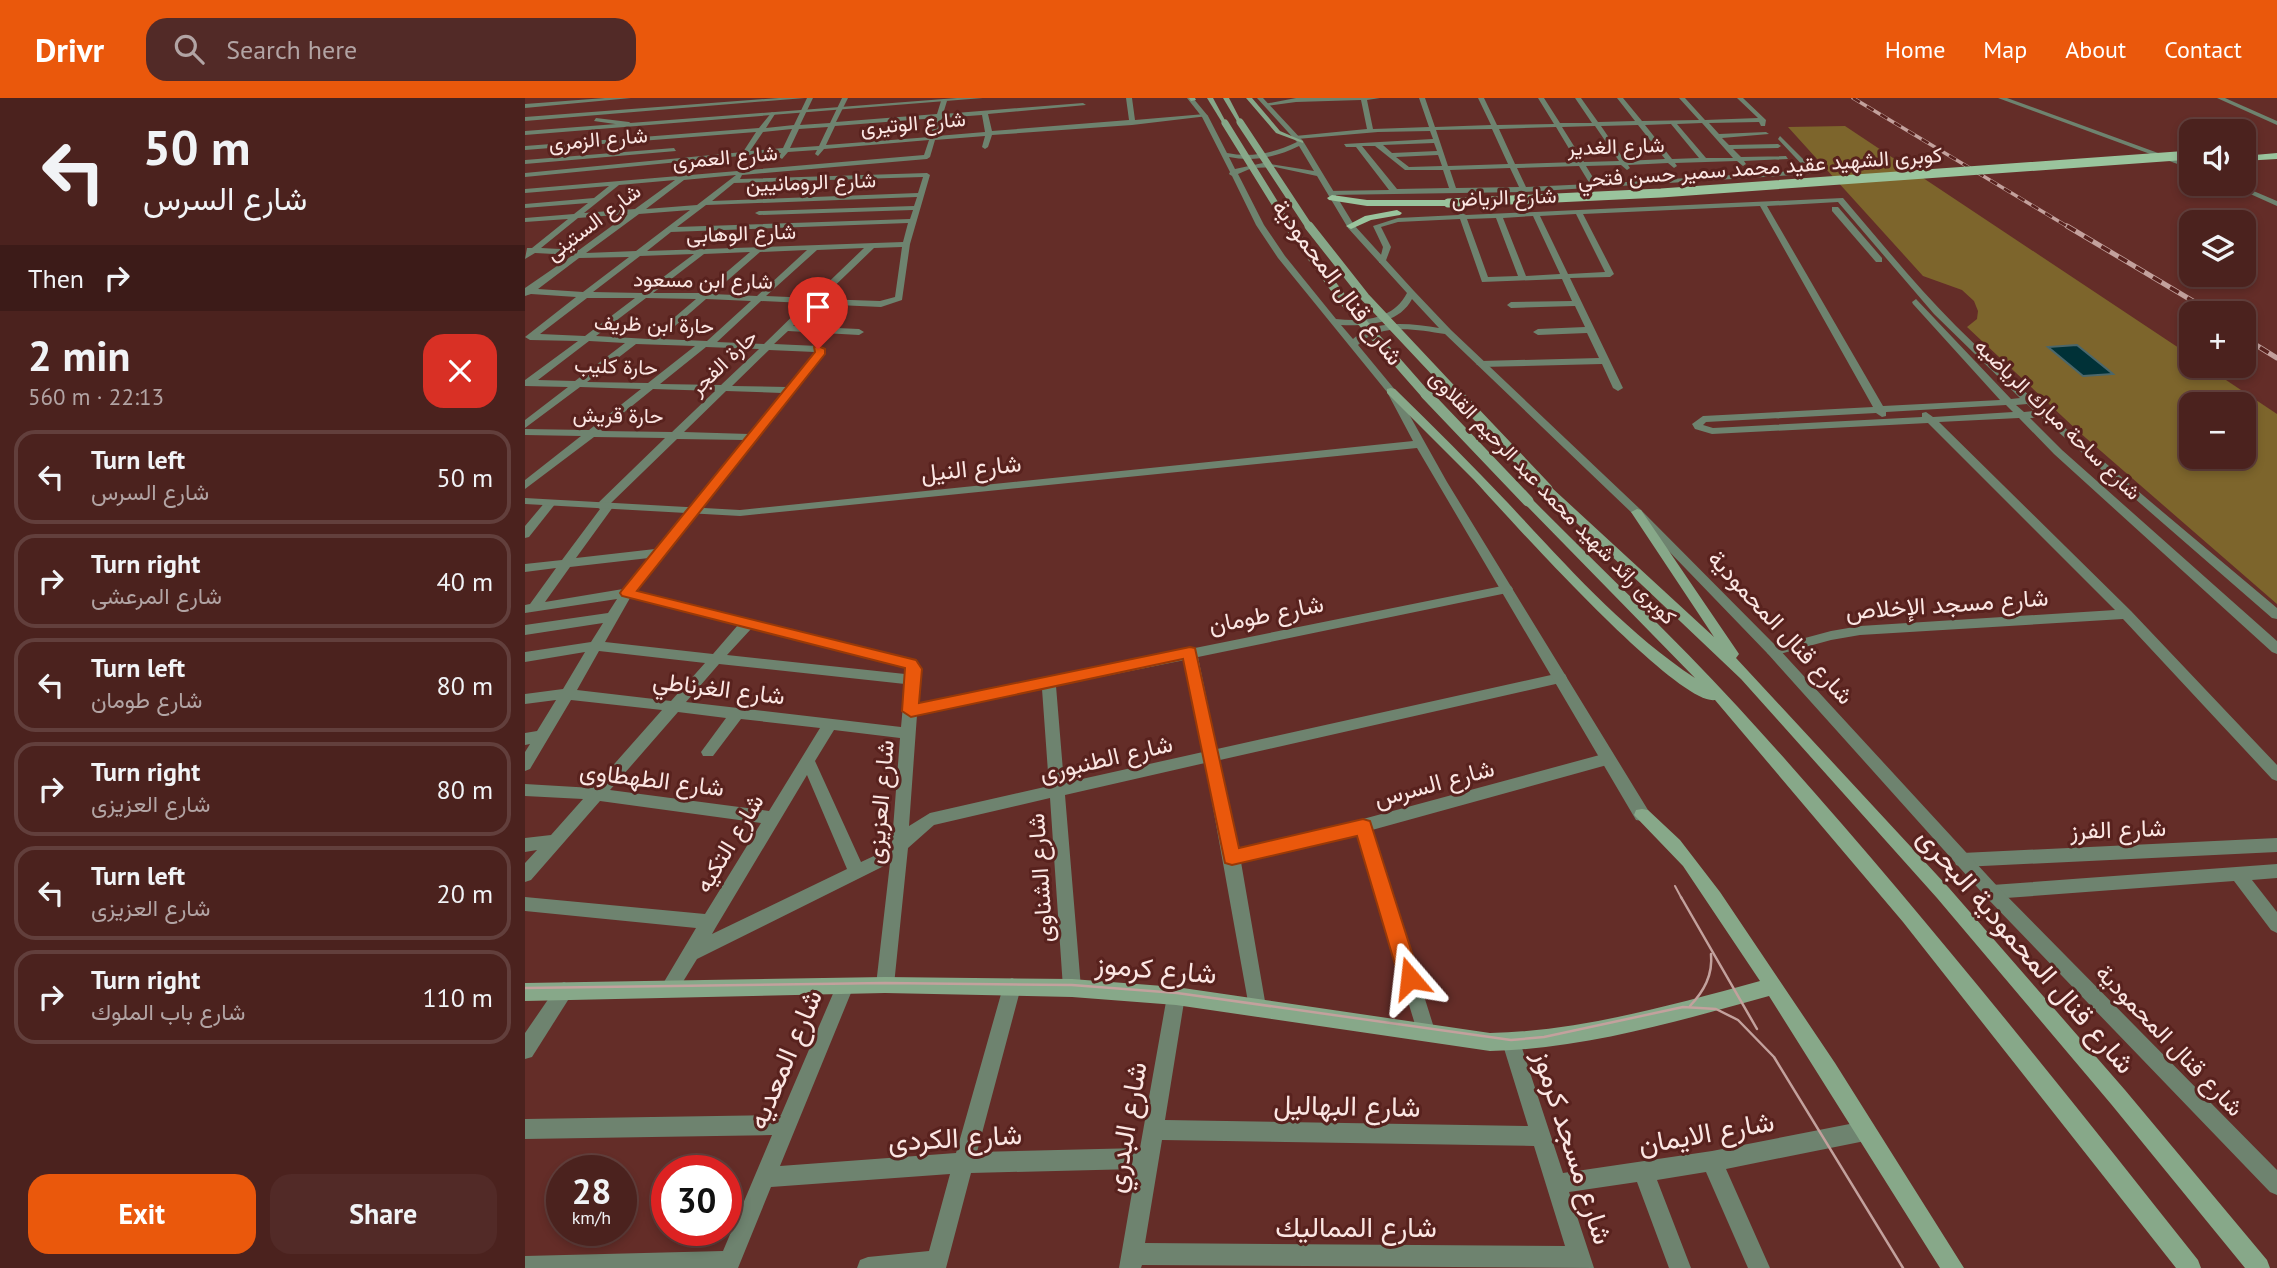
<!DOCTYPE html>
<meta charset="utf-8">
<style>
:root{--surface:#4b221e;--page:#522a27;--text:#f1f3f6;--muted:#b2a4a4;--line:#623f3c;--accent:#ea580c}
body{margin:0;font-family:"PT Sans",Vazirmatn,sans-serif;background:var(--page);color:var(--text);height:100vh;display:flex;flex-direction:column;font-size:26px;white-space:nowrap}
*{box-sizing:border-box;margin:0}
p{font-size:23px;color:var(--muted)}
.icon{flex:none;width:38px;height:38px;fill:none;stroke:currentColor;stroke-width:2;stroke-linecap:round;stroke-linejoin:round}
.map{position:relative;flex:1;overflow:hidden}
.sheet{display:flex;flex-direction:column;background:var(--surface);width:525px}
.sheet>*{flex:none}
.top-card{background:#4b221e;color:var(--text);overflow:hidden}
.fabs{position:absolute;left:1654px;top:21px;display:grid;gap:14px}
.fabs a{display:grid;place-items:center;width:77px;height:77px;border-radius:14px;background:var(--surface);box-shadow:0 4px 10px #0003,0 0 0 2px var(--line);font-size:35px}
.speed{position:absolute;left:21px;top:1057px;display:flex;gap:14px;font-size:35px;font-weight:700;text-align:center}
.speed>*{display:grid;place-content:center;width:91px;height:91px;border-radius:50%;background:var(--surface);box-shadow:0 4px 10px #0003,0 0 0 2px var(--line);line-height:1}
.speed small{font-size:18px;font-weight:400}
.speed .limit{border:10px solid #d22;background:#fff;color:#111}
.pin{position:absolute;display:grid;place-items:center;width:60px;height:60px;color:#fff;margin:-72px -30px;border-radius:50% 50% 50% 0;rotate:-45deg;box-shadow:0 0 7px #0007}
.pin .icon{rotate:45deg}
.me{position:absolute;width:77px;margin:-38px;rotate:343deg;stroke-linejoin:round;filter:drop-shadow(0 0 5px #0008)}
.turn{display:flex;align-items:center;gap:24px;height:147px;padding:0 28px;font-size:32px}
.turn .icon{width:91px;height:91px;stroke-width:2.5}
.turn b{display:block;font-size:49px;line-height:60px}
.then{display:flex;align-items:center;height:66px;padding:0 28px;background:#0003;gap:14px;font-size:26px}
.round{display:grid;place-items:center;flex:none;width:74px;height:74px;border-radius:21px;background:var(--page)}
.headline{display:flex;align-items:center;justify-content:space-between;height:119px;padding:0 28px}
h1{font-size:42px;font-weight:700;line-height:52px}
.primary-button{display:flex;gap:14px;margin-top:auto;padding:14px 28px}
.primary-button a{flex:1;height:80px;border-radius:21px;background:var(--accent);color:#fff;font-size:28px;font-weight:700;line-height:80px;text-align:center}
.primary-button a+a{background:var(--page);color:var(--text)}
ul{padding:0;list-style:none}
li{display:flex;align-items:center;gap:21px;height:94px;margin:0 14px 10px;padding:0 14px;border:4px solid var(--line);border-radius:21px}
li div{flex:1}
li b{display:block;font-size:26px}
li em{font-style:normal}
header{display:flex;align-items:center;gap:42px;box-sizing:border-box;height:98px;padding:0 35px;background:var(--accent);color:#fff}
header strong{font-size:33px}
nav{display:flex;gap:38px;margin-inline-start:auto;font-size:24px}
.search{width:490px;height:63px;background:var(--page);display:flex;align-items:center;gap:18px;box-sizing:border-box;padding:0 24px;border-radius:21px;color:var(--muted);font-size:26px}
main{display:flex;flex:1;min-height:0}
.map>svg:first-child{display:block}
.green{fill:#7d652c;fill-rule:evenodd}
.water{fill:#003137;stroke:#4b676b;stroke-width:2}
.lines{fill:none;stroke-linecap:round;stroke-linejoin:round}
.minor{fill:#6e836f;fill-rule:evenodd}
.tertiary{fill:#6e836f;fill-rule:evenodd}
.secondary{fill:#87a889;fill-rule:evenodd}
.primary{fill:#9ac49d;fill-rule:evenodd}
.tram-far1{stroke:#c3a19d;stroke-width:2}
.tram{stroke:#c3a19d;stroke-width:2.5}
.rail-far1-casing{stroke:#c3a19d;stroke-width:3.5}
.rail-casing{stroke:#c3a19d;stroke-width:5}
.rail-far1{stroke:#58221e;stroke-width:2.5;stroke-dasharray:8;stroke-linecap:butt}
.rail{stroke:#58221e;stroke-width:3.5;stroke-dasharray:10;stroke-linecap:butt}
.secondary-bridge-far2{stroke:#87a889;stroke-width:7}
.secondary-bridge-far1{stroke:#87a889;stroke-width:9}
.secondary-bridge{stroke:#87a889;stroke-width:11}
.primary-bridge{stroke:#9ac49d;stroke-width:9}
.route{fill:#ea580c;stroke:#983908;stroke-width:2}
.labels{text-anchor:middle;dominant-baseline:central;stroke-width:6;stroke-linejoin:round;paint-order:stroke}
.far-street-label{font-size:21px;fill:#fbe6e3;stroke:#58221e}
.street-label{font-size:24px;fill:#fbe6e3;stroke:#58221e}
.near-street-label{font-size:28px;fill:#fbe6e3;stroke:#58221e}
</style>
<header>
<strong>Drivr</strong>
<div class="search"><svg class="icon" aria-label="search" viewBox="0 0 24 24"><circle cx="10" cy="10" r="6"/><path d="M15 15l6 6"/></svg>Search here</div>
<nav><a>Home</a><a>Map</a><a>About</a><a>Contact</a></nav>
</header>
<main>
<section class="sheet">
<div class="top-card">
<div class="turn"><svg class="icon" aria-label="left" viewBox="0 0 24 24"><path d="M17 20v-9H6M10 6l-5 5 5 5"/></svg><div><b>50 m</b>شارع السرس</div></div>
<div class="then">Then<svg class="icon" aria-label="right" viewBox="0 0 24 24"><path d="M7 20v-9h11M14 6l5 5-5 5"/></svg></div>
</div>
<div class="headline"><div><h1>2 min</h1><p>560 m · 22:13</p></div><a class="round" style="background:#d93025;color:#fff"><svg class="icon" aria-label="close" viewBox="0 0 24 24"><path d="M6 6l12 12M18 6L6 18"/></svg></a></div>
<ul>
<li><svg class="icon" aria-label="left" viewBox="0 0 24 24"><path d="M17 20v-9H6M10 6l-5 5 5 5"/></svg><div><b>Turn left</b><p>شارع السرس</p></div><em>50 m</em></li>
<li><svg class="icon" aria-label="right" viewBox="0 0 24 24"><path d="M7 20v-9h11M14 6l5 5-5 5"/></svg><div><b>Turn right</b><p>شارع المرعشى</p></div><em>40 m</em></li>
<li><svg class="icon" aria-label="left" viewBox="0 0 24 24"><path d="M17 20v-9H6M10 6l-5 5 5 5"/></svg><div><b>Turn left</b><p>شارع طومان</p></div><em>80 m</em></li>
<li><svg class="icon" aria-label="right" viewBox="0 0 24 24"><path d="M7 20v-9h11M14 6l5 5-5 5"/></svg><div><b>Turn right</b><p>شارع العزيزى</p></div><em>80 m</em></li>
<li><svg class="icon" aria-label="left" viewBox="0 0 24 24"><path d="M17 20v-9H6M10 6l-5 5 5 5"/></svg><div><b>Turn left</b><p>شارع العزيزى</p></div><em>20 m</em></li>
<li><svg class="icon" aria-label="right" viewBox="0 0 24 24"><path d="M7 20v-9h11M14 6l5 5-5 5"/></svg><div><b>Turn right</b><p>شارع باب الملوك</p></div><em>110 m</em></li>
</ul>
<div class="primary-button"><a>Exit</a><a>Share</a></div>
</section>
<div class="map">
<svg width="1752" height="1170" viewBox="0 0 1752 1170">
<rect width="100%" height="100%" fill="#642d28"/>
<path class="green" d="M1320,28L1666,258V268H1680L1752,316V506L1554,334L1442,229L1452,221L1453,213L1449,203L1437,192L1398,178L1263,29ZM1666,306H1718V359H1666Z"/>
<path class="water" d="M1552,247L1588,276L1558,278L1523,249Z"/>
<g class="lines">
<g class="minor">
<path d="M80,0H106L0,10V6Z"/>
<path d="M254,0H280L0,23V19Z"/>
<path d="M282,0H288L275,27L305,25L317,0H323L311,24L412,16L416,3L419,1L422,3L418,16L558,5L561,7L463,16L467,33L604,22L601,0H607L610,22L680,16L683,18L607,27L467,37L463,49L460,51L457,49L460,38L410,42L405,59L402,61L217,77L215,81L402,75L405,77L385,146L377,202L356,209L291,206L268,228L334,231L339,234L334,237L263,233L249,246L293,248L301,253L110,493L393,564L395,582L392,606L982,487L986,488L988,491L986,494L982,495L673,559L692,651L1035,575L1040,576L1042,580L1035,585L695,662L713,751L838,721L1082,655L1087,657L1090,661L1087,665L1082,667L847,732L910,933L908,939L901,942L894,939L892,933L832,736L716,764L741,909L739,915L732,918L725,915L680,665L540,697L556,890L553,896L547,899L541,896L538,890L525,700L409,727L383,750L369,887L366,893L360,895L354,893L351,887L365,765L172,861L151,895L145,898L139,895L136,889L171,830L0,813V799L180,816L236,725L75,703L6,782L0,784V765L12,752L0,754V740L26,737L58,701L0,698V686L68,690L137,612L46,602L5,671L0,673V654L5,646L0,647V635L12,633L31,602L0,606V596L38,591L60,554L0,564V554L66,544L78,525L0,537V527L83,515L92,501L0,515V507L5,506L31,470L0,474V466L37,462L75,411L70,408L72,406L140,340L69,339L0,391V382L56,338L0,337V331L64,332L116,291L55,289L0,330V322L43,289L0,288V282L53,243L5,242L0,239L51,199L6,196L0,198V190L48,157L10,155L0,161L2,150H7L43,121L0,124V120L49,116L63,105L0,110V106L69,100L84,88L0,95V91L399,57L404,42L299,51L293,58L290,56L292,52L263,54L257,61L254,59L256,55L222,57L217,62L214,60L215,58L0,79V75L218,54L231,34L0,52V48L234,30L247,14L250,16L241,30L269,27ZM457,17L460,34L412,38L417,20ZM411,20L405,39L301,47L310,28ZM303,29L294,48L265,50L274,31ZM267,31L258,50L225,53L238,34ZM211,77L172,107L121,111L159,82ZM398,79L393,95L187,103L209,85ZM150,82L110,111L59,115L94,87ZM392,99L389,108L234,113L230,115L234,117L388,112L385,121L152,129L181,107ZM165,112L111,153L61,155L114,116ZM103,116L54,152L16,150L53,120ZM383,125L378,144L122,153L146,134ZM377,149L370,199L355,203L296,201L349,150ZM339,150L287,200L241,198L292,152ZM282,152L232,198L187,196L235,154ZM225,154L177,195H128L179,156ZM169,156L117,195L68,194L115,158ZM104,159L58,194L13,191L54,160ZM62,200H110L60,238L15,236ZM121,200L171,201L124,241L71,238ZM181,201L226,203L182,243L135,241ZM236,203L281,205L239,246L192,244ZM64,243L100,245L50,283L13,282ZM111,246L170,248L123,285L62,284ZM181,249L234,251L196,287L135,286ZM244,252L290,254L262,289L207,288ZM128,291L190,293L147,334L76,333ZM201,293L257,295L224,336L159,334ZM152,341L219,342L130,451L51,460L88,409L85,406ZM124,460L98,491L20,504L45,469ZM105,500L213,527L188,556L80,544ZM226,531L381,570L380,576L202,557ZM74,553L180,565L146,603L52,592ZM660,562L678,654L539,685L531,588ZM194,566L380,586L376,629L161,604ZM517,591L524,688L405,715L384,728L392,617ZM153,614L201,620L176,654L178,658H188L216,621L295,630L244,713L85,692ZM309,632L375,640L367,744L351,757L336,764L290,663ZM282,677L322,771L187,836L191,829Z"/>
<path d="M771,0H855L842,2L848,31L904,29L894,0H900L910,29L966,27L953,0H959L972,27L1029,26L1013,0H1019L1035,25H1067L1050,0H1056L1073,24L1110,23L1092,0H1098L1117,23L1174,22L1154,0H1160L1180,22L1233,20L1212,0H1218L1241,22L1240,28H1236L1234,24L1184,25L1194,36L1241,34L1244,36L1197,40L1204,47L1253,46L1256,48L1253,50L1208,51L1216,59L1261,58L1263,61L1219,63L1221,66L1218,68L1212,63L1150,65L1152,68L1149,70L1143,65L1103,67L1105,70L1102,72L1096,67L1061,68L1072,86L1282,72L1253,41L1255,38L1287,70L1288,74L1285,76L999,94L805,97L802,93L864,92L831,49H821L819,46L908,41L905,33L853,34L772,41L770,38L842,31L836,2L771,4L742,8L739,6ZM1177,25L1208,60H1181L1152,26ZM1146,26L1174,60L1147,61L1120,27ZM1113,27L1140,61L1100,63L1076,28ZM1070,28L1094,63L1059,64L1037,29ZM1031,29L1052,64L990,66L974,31ZM967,31L983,66L923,68L911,32ZM909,45L912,53L867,55L858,47ZM837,48H850L880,72H918L924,90L872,91ZM913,57L917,68L884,69L871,59ZM1054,68L1065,86L1001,89L992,70ZM985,70L994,89L931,90L925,72Z"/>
<path d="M1473,0H1482L1666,67V71Z"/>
<path d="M1692,0H1700L1752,23V27Z"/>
<path d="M71,20L104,24L107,26L104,28L69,23Z"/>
<path d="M149,50L151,53L0,66V62Z"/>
<path d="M1703,86H1712L1752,103V108Z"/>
<path d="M1318,100C1355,143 1391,188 1431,228C1532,328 1643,418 1752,510V521L1747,520L1516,319L1505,320L1537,352L1752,543V556L1747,554L1529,356L1494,320L1414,324L1606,513L1752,667V683L1747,681L1598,521L1335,537L1306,542L1248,558L1243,556L1241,553L1243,550L1306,533L1335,528L1590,512L1403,325L1187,336L1170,331L1167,326L1178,318L1348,309L1235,108L1058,116L1089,176L1085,179L1045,180L1098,290L1093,293L1088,290L1077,266L956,269L951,266L956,263L1074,260L1062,235L1013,237L1008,234L1013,231L1060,229L1050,208L986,210L982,207L986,204L1047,203L1037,181L957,184L935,121L873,124L856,129L866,149L860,165H854L858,149L848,128L873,120L933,117L937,115L941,117ZM1313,104L1409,216L1495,300L1486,301L1391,201L1387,204L1388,206L1475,302L1358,308L1242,108ZM1051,116L1080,174L1043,176L1015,118ZM1008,118L1035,176L1001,178L978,120ZM971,120L993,178L963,179L942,121ZM1502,306L1509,313L1499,314L1491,307ZM1481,307L1488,314L1408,319L1401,314L1397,315V319L1188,330L1178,327L1181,324L1351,315L1357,319L1361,318V314Z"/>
<path d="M1307,109H1313L1357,160V164H1351L1307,113Z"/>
<path d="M25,402L31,405L4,439L0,440V428L21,403Z"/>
<path d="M1752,740V754L1437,769L1431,767L1429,762L1431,757L1437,755Z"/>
<path d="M1752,766V780L1727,782L1752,814V835L1746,832L1709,783L1467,801L1461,799L1459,794L1461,789L1467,787Z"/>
<path d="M487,880L493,883L496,889L452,1054L615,1050L642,898L645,892L651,889L657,892L660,898L640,1022L1003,1028L977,944L979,937L986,935L993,937L995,944L1038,1075L1187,1053L1340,1023L1347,1026L1350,1033L1347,1040L1340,1043L1201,1071L1245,1170H1223L1181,1074L1132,1082L1166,1170H1144L1112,1084L1044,1094L1069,1170L617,1167L616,1170H594L611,1071L446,1075L421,1170H332L335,1162L343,1159L404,1153L425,1076L246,1089L213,1170H0V1158L198,1153L247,1037L0,1041V1021L256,1017L313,884L319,881L325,884L328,890L255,1068L431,1055L478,889L481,883ZM637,1042L1009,1048L1040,1148L620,1145Z"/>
<path d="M39,884L45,887L48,893L45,899L7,959L0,961V935L33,887Z"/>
</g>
<g class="tertiary">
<path d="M432,0H458L0,37V33Z"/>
<path d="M662,0H668L683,18L702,55C726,60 750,55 772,44L732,0H738L778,43L829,127L889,193L926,232L1116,412L1253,550L1473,789L1752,1072V1097L1745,1094L1461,799L1243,556L1108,416L920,236C891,232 856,224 833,247L871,293L922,384L1123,712L1125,717L1123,722L1117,723L1111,722L892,350L215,418L0,406V400L215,412L888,343L862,294L753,160L731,127L707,78L704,76L705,74L677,19ZM774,48L789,73L738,65L710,71L704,59C728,64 752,59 774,48ZM750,69L792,78L823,130L882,195C868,222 838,224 811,221L760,158L739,127L713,76L727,70ZM887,201L914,230C887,226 850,220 828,241L816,227C842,228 874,226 887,201Z"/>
</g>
<g class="secondary">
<path d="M664,0H670L671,2L666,3Z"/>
<path d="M682,0H688L702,26H698Z"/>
<path d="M698,0H704L717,25H713Z"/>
<path d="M721,0H727L755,33L778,43V45L751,35Z"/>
<path d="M866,290L870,291C908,328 946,366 983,405C1041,467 1099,533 1170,580L997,403L1003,400L1007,401C1075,470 1146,536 1212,608C1374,785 1524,974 1673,1162L1676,1170H1651L1378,824L1190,602C1152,608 981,417 949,382C920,353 891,324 862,295V291Z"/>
<path d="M1022,388L1026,389L1189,539L1106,414L1112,411L1116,412L1212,553L1214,556L1211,560L1424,790L1600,992L1742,1162L1745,1170H1720L1586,1006L1412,800L1216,581L1018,393L1016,391Z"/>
<path d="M1117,711L1123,712L1155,742L1195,794L1310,965L1439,1170H1415L1244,898C1154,923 1059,951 965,953L651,907L547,899L360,895L0,903V885L360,879L547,881L651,889L965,935C1056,933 1147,907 1235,883L1158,768L1109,717L1111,712Z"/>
</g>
<g class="primary">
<path d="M1752,55V61L1718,63V58Z"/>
<path d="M807,97L842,102H923L928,105L923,108H842L804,102L802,100Z"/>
<path d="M872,112L877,115L875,117L846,122L826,131L821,128L840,118Z"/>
</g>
<path class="tram-far1" d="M1150,788L1157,801"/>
<g class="tram">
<path d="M1156,799L1232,931"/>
<path d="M0,890L360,885L547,887L652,895L986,942L1019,939L1158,909L1191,911L1213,922L1249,959L1378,1170"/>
<path d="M1165,908C1179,893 1188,877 1186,856"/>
</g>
<g class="rail-far1-casing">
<path id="rail-far1" d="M1328,0L1545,130"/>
</g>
<g class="rail-casing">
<g id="rail">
<path d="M1542,128L1688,215"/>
<path d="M1718,239L1752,260"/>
</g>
</g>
<use href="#rail-far1" class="rail-far1"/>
<use href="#rail" class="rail"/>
<g class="secondary-bridge-far2">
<path d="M715,24L785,130"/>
<path d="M700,25L765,130"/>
</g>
<g class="secondary-bridge-far1">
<path d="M764,128L822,207L902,298"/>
<path d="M784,128L840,199L933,298"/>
</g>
<g class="secondary-bridge">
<path d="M901,296L1003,403"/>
<path d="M932,296L1022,391"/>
</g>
<path class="primary-bridge" d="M923,105L1136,95L1666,57"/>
</g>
<path class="route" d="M293,248L300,251V256L112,493L391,562L397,571L394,605L665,549L670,550L714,750L838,721L845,723L895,880L892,887L885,889L877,887L874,880L832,738L707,767L700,765L658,561L386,619L377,613L380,570L97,498L95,495L97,492L290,254L289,249Z"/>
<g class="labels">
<g class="far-street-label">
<text transform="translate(388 25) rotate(-5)">شارع الوتيرى</text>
<text transform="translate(73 41) rotate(-5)">شارع الزمرى</text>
<text transform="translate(1091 48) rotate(-2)">شارع الغدير</text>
<text transform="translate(200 59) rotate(-5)">شارع العمرى</text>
<text transform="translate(1235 69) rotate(-4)">كوبرى الشهيد عقيد محمد سمير حسن فتحي</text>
<text transform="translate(286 84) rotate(-2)">شارع الرومانيين</text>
<text transform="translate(979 99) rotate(-2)">شارع الرياض</text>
<text transform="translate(68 124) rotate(-37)">شارع الستينى</text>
<text transform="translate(216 135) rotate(-2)">شارع الوهابى</text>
<text transform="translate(178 182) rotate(1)">شارع ابن مسعود</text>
<text transform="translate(129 226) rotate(2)">حارة ابن ظريف</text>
<text transform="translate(198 264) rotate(-44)">حارة الفجر</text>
<text transform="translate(91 268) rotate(2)">حارة كليب</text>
<text transform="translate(93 317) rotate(1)">حارة قريش</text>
<text transform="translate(1533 321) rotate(44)">شارع ساحة مبارك الرياضيه</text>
<text transform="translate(1028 399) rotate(46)">كوبرى رائد شهيد محمد عبد الرحيم القلاوى</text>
</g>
<g class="street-label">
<text transform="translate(813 184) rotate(53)">شارع قنال المحمودية</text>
<text transform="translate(446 370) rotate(-6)">شارع النيل</text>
<text transform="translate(1422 506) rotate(-4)">شارع مسجد الإخلاص</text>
<text transform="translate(741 516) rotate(-11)">شارع طومان</text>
<text transform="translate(1256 529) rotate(47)">شارع قنال المحمودية</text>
<text transform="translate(194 590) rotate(7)">شارع الغرناطي</text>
<text transform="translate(581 660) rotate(-13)">شارع الطنبورى</text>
<text transform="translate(127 681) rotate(7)">شارع الطهطاوى</text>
<text transform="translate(909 685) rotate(-15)">شارع السرس</text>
<text transform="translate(355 704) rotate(-85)">شارع العزيزى</text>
<text transform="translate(1593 731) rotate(-2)">شارع الفرز</text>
<text transform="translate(204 745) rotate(-59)">شارع التكيه</text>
<text transform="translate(515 780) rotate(-94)">شارع الشناوى</text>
<text transform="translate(1645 942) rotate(46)">شارع قنال المحمودية</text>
</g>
<g class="near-street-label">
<text transform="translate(1502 852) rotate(49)">شارع قنال المحمودية البحرى</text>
<text transform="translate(631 870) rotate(5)">شارع كرموز</text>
<text transform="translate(259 961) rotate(-67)">شارع المعديه</text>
<text transform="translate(822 1007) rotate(1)">شارع البهاليل</text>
<text transform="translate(600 1029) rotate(-80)">شارع البدري</text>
<text transform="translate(1181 1034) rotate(-10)">شارع الايمان</text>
<text transform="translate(430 1039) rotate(-3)">شارع الكردى</text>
<text transform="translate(1049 1049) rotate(72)">شارع مسجد كرموز</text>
<text x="831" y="1128">شارع المماليك</text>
</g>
</g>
</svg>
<div class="fabs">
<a><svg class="icon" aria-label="sound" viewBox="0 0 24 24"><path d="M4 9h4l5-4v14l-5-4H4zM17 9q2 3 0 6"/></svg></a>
<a><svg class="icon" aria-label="layers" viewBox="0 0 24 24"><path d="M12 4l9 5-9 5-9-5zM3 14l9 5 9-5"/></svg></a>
<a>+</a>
<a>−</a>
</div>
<div class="speed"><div>28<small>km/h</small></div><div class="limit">30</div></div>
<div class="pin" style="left:293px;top:251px;background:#d93025"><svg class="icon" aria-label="arrive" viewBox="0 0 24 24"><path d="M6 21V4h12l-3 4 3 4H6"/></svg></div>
<svg class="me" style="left:885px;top:880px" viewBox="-20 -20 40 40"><path d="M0-17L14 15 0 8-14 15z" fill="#ea580c" stroke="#fff" stroke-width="4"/></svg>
</div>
</main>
